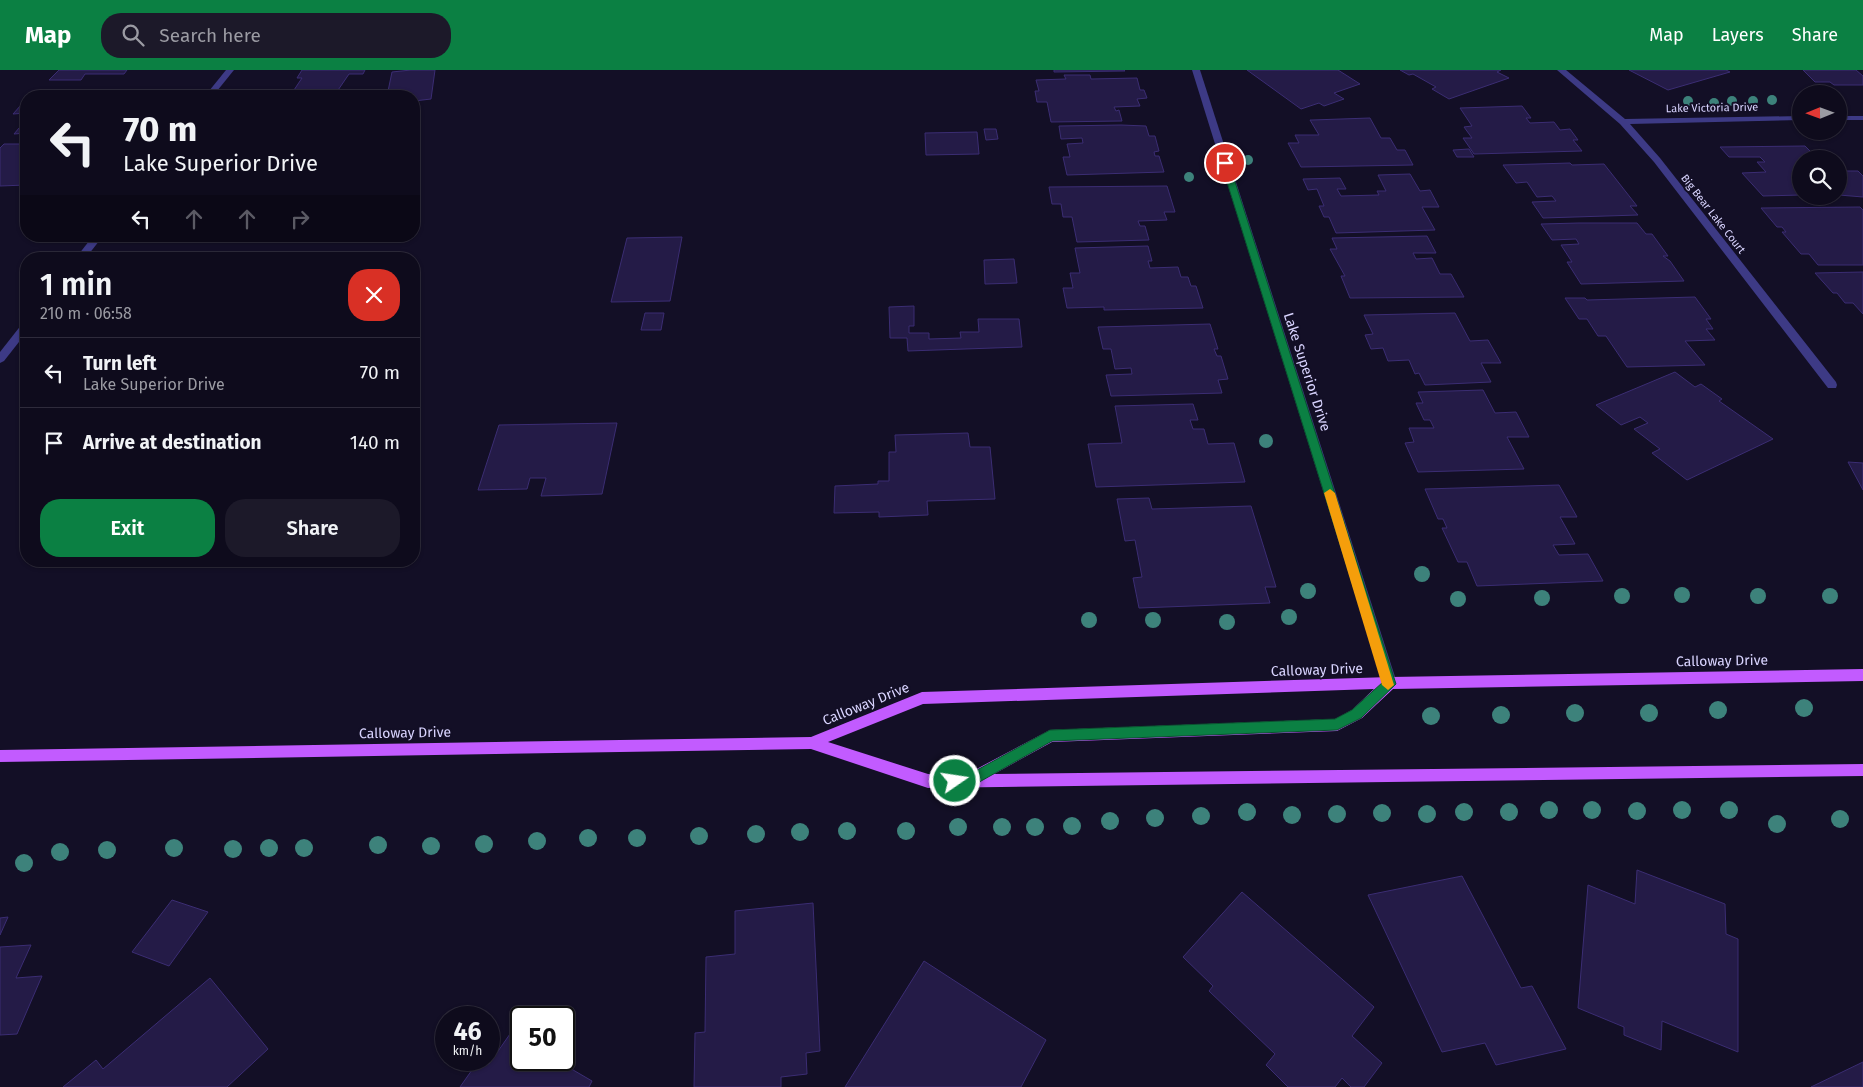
<!DOCTYPE html>
<meta charset="utf-8">
<style>
:root{--surface:#0e0b1c;--page:#1c1929;--text:#f1f3f6;--muted:#9b9ba3;--line:#2e2b3b;--accent:#0b8043}
body{margin:0;font-family:"Fira Sans",sans-serif;background:var(--page);color:var(--text);height:100vh;display:flex;flex-direction:column;font-size:19px;white-space:nowrap}
*{box-sizing:border-box;margin:0}
p{font-size:16px;color:var(--muted)}
.icon{flex:none;width:28px;height:28px;fill:none;stroke:currentColor;stroke-width:2;stroke-linecap:round;stroke-linejoin:round}
.map{position:relative;flex:1;overflow:hidden}
.panel{position:absolute;left:20px;top:182px;width:400px;height:315px;display:flex;flex-direction:column;background:var(--surface);border-radius:20px;box-shadow:0 1px 4px #0004,0 0 0 1px var(--line)}
.panel>*{flex:none}
.guide{position:absolute;left:20px;top:20px;width:400px;height:152px;border-radius:20px;box-shadow:0 1px 4px #0004,0 0 0 1px var(--line);background:#0e0b1c;color:var(--text);overflow:hidden}
.needle{width:32px;rotate:269deg}
.controls{position:absolute;left:1792px;top:15px;display:grid;gap:10px}
.controls a{display:grid;place-items:center;width:55px;height:55px;border-radius:50%;background:var(--surface);box-shadow:0 1px 4px #0004,0 0 0 1px var(--line);font-size:25px}
.speed{position:absolute;left:435px;top:936px;display:flex;gap:10px;font-size:25px;font-weight:700;text-align:center}
.speed>*{display:grid;place-content:center;width:65px;height:65px;border-radius:50%;background:var(--surface);box-shadow:0 1px 4px #0004,0 0 0 1px var(--line);line-height:1}
.speed small{font-size:12px;font-weight:400}
.speed .limit{border:2px solid #111;border-radius:8px;background:#fff;color:#111}
.pin{position:absolute;display:grid;place-items:center;width:42px;height:42px;color:#fff;margin:-21px;border:2px solid #fff;border-radius:50%;box-shadow:0 1px 5px #0007}
.me{position:absolute;width:55px;margin:-28px;rotate:77deg;stroke-linejoin:round;filter:drop-shadow(0 0 4px #0008)}
.turn{display:flex;align-items:center;gap:18px;height:105px;padding:0 20px;font-size:22px}
.turn .icon{width:65px;height:65px;stroke-width:2.5}
.turn b{display:block;font-size:35px;line-height:42px}
.lanes{display:flex;align-items:center;height:48px;padding:0 20px;background:#0003;justify-content:center;gap:25px;direction:ltr}
.lanes .off{opacity:.35}
.round{display:grid;place-items:center;flex:none;width:52px;height:52px;border-radius:20px;background:var(--page)}
.head{display:flex;align-items:center;justify-content:space-between;height:85px;padding:0 20px}
h1{font-size:30px;font-weight:600;line-height:38px}
.button{display:flex;gap:10px;margin-top:auto;padding:10px 20px}
.button a{flex:1;height:58px;border-radius:20px;background:var(--accent);color:#fff;font-size:20px;font-weight:600;line-height:58px;text-align:center}
.button a+a{background:var(--page);color:var(--text)}
ul{padding:0;list-style:none}
li{display:flex;align-items:center;gap:15px;height:70px;padding:0 20px;border-top:1px solid var(--line)}
li div{flex:1}
li b{display:block;font-size:19px}
li em{font-style:normal}
header{display:flex;align-items:center;gap:30px;box-sizing:border-box;height:70px;padding:0 25px;background:var(--accent);color:#fff}
header strong{font-size:24px}
nav{display:flex;gap:28px;margin-inline-start:auto;font-size:18px}
.search{width:350px;height:45px;background:var(--page);display:flex;align-items:center;gap:12px;box-sizing:border-box;padding:0 18px;border-radius:20px;color:var(--muted);font-size:19px}
.map>svg:first-child{display:block}
.building{fill:#241b47;stroke:#3b2d73}
.lines{fill:none;stroke-linecap:round;stroke-linejoin:round}
.minor{fill:#3d3a85;fill-rule:evenodd}
.major{fill:#c25bff;fill-rule:evenodd}
.tree{fill:#3d827b}
.route{fill:#0b8043;stroke:#07532c}
.slow{fill:#f59e0b}
.labels{text-anchor:middle;dominant-baseline:central;stroke-width:4;stroke-linejoin:round;paint-order:stroke}
.far-street-label{font-size:11px;fill:#d9d4ff;stroke:#130f26}
.street-label{font-size:14px;fill:#d9d4ff;stroke:#130f26}
</style>
<header>
<strong>Map</strong>
<div class="search"><svg class="icon" aria-label="search" viewBox="0 0 24 24"><circle cx="10" cy="10" r="6"/><path d="M15 15l6 6"/></svg>Search here</div>
<nav><a>Map</a><a>Layers</a><a>Share</a></nav>
</header>
<div class="map">
<svg width="1863" height="1017" viewBox="0 0 1863 1017">
<rect width="100%" height="100%" fill="#130f26"/>
<g class="building">
<path d="M59,0H127L124,4H85L81,10H49Z"/>
<path d="M302,0H365L363,4H349L334,26H290L302,8H297Z"/>
<path d="M411,0H435L431,29L414,31V26H387L392,2Z"/>
<path d="M1054,0H1124L1125,1L1054,2Z"/>
<path d="M1247,0H1338L1360,14L1334,23L1344,29L1324,36L1319,33L1301,39Z"/>
<path d="M1400,0H1501L1497,2L1509,8L1449,29L1432,19L1436,17L1413,4L1409,5Z"/>
<path d="M1629,0H1726L1730,2L1668,20Z"/>
<path d="M1803,0H1856L1863,6V15H1834L1830,12H1815Z"/>
<path d="M1064,5H1090L1091,9L1137,8L1140,20H1144L1147,28L1137,29L1140,36L1114,37L1116,41L1119,40L1122,51L1051,52L1047,32H1037L1035,21H1039L1036,10L1066,9Z"/>
<path d="M37,24H103L101,26H35Z"/>
<path d="M21,35H26V43L13,44Z"/>
<path d="M1522,36L1531,48H1526L1530,53L1554,52L1560,60L1570,59L1578,70H1573L1582,81L1474,84L1463,68H1472L1464,57L1472,56L1460,38Z"/>
<path d="M26,44V63L14,64L25,51H19Z"/>
<path d="M1370,48L1381,68H1390L1397,80H1405L1413,95L1301,97L1288,73H1299L1295,65H1319L1310,50H1312Z"/>
<path d="M1121,55L1146,56L1149,66H1155L1159,81L1154,82L1155,86H1159L1164,102L1067,105L1063,87H1070L1067,74L1083,73L1082,68L1061,69L1059,56Z"/>
<path d="M984,59H996L998,69L986,70Z"/>
<path d="M977,62L979,84L926,85L925,63Z"/>
<path d="M4,74H26V115L0,116V78Z"/>
<path d="M1805,76L1818,89H1801V125L1763,126L1742,103L1766,102L1757,92H1765L1760,87H1729L1720,77Z"/>
<path d="M1469,79L1474,87H1457L1453,80Z"/>
<path d="M1570,93L1572,95L1604,94L1637,136H1630L1638,145L1543,148L1532,132L1556,131L1552,126L1537,127L1527,112L1516,113L1503,95Z"/>
<path d="M1839,101H1858L1863,106V127L1839,125Z"/>
<path d="M1410,104L1420,121L1430,120L1439,137H1422L1435,160L1336,163L1329,147H1324L1319,136H1324L1317,119L1308,120L1303,109L1340,108L1346,119H1337L1341,126L1379,125L1377,121H1386L1378,105Z"/>
<path d="M1167,116L1175,142H1164L1167,150L1138,151L1140,156H1145L1149,170L1077,172L1072,147H1063L1061,134H1052L1049,117Z"/>
<path d="M1860,137L1863,140V195H1818L1809,184H1801L1782,162H1786L1782,157H1777L1761,138Z"/>
<path d="M1579,153H1637L1646,164H1652L1668,186H1663L1670,191L1684,211L1581,214L1567,192H1572L1561,175L1579,174L1576,169L1552,170L1541,154Z"/>
<path d="M1427,166L1436,183H1413L1416,189L1432,188L1440,204H1451L1464,227L1350,228L1341,206H1345L1330,179H1337L1332,168Z"/>
<path d="M682,167L670,231L611,232L627,168Z"/>
<path d="M1148,176L1152,191H1148L1150,198L1178,197L1181,207H1188L1191,216H1196L1203,238L1104,240V237L1067,238L1063,218H1073L1070,203H1080L1075,178Z"/>
<path d="M1014,189L1017,213L985,214L984,190Z"/>
<path d="M1863,202V244L1853,233H1845L1837,223H1833L1815,203Z"/>
<path d="M1695,227L1711,249H1706L1713,259H1706L1715,270L1685,271L1705,295L1627,297L1606,266H1598L1587,249H1579L1565,228H1585L1587,230Z"/>
<path d="M914,236V256H909V263H929V269L961,268L960,262H979L978,249H1019L1022,277L908,281L907,268H890L889,237Z"/>
<path d="M645,243H664L661,260H641Z"/>
<path d="M1455,243L1470,271L1488,270L1501,293H1481L1491,312L1425,315L1419,303L1415,304L1409,290L1388,291L1383,278L1371,279L1365,265L1373,264L1364,245Z"/>
<path d="M1210,254L1218,279H1214L1217,286H1221L1228,309L1218,310L1222,323L1111,326L1106,305L1132,304L1131,298L1115,299L1111,279H1103L1098,257Z"/>
<path d="M1675,302L1695,317L1701,314L1722,329L1719,331L1773,369L1687,410L1652,383L1660,379L1634,359L1648,353L1640,347L1621,355L1596,335Z"/>
<path d="M1483,320L1495,343L1516,342L1529,367H1507L1524,399L1418,402L1405,373L1414,372L1409,358H1434L1430,350H1424L1416,333H1423L1418,322Z"/>
<path d="M1193,334L1198,350H1190L1193,359H1204L1208,374L1234,373L1245,412L1096,417L1088,374L1122,373L1115,336Z"/>
<path d="M617,353L602,424L541,426L546,408H530L527,419L478,420L499,355Z"/>
<path d="M968,363L970,377H990L995,429L927,431L928,445L879,447V442L834,443L835,416L878,414V411H889V382H896L895,365Z"/>
<path d="M1848,392L1863,393V420Z"/>
<path d="M1559,415L1577,447H1560L1575,474L1553,475L1559,485L1588,484L1603,511L1477,516L1467,492H1458L1442,458H1447L1443,449H1438L1425,419Z"/>
<path d="M1149,428L1152,439L1251,436L1276,517H1265L1270,533L1139,538L1133,508L1142,507L1135,470L1125,471L1117,429Z"/>
<path d="M1637,800L1725,834L1726,864L1738,869V982L1662,951L1661,980L1624,965V957L1578,938L1588,815L1635,834Z"/>
<path d="M1462,806L1521,918L1532,916L1566,979L1496,995L1485,973L1442,982L1368,825Z"/>
<path d="M1242,822L1374,937L1352,966L1382,993L1364,1017H1351L1342,1008L1335,1017H1288L1266,995L1275,984L1209,921L1213,916L1183,887Z"/>
<path d="M172,830L208,842L169,896L132,882Z"/>
<path d="M813,833L820,981L806,983L807,1004L781,1007V1017H694L695,963L705,962L706,887L735,884V841Z"/>
<path d="M8,847L0,865V848Z"/>
<path d="M31,875L16,908L42,906L17,964L0,965V877Z"/>
<path d="M924,891L1046,970L1021,1017H845Z"/>
<path d="M210,908L268,979L227,1017H63L96,990L103,999Z"/>
<path d="M510,964L521,970V990H556L592,1011L589,1017H460L479,990L489,994Z"/>
<path d="M1863,992V1017H1811Z"/>
</g>
<g class="lines">
<g class="minor">
<path d="M226,0H234L213,26H205Z"/>
<path d="M1192,0H1200L1397,613L1395,617L1390,619L1385,617L1383,613Z"/>
<path d="M1557,0H1566L1625,49L1801,46V50L1630,54L1660,88L1836,312L1837,315L1836,318H1828L1654,92L1620,54Z"/>
<rect x="1839" y="46" width="24" height="4"/>
<path d="M93,166H103L85,189H75Z"/>
<path d="M26,253V263L4,291L0,293V282L22,254Z"/>
</g>
<path class="major" d="M1863,599V611L1393,619L1362,648L1337,661L1052,672L994,704L1863,694V706L928,718L811,679L0,692V680L811,667L922,622L1390,607ZM1374,619L1352,640L1335,649L1050,660L967,704H928L828,672L923,634Z"/>
</g>
<g class="tree">
<circle cx="1772" cy="30" r="5"/>
<circle cx="1688" cy="31" r="5"/>
<circle cx="1732" cy="31" r="5"/>
<circle cx="1753" cy="31" r="5"/>
<circle cx="1714" cy="33" r="5"/>
<circle cx="1248" cy="90" r="5"/>
<circle cx="1189" cy="107" r="5"/>
<circle cx="1266" cy="371" r="7"/>
<circle cx="1422" cy="504" r="8"/>
<circle cx="1308" cy="521" r="8"/>
<circle cx="1682" cy="525" r="8"/>
<circle cx="1622" cy="526" r="8"/>
<circle cx="1758" cy="526" r="8"/>
<circle cx="1830" cy="526" r="8"/>
<circle cx="1542" cy="528" r="8"/>
<circle cx="1458" cy="529" r="8"/>
<circle cx="1289" cy="547" r="8"/>
<circle cx="1089" cy="550" r="8"/>
<circle cx="1153" cy="550" r="8"/>
<circle cx="1227" cy="552" r="8"/>
<circle cx="1804" cy="638" r="9"/>
<circle cx="1718" cy="640" r="9"/>
<circle cx="1575" cy="643" r="9"/>
<circle cx="1649" cy="643" r="9"/>
<circle cx="1501" cy="645" r="9"/>
<circle cx="1431" cy="646" r="9"/>
<circle cx="1549" cy="740" r="9"/>
<circle cx="1592" cy="740" r="9"/>
<circle cx="1682" cy="740" r="9"/>
<circle cx="1729" cy="740" r="9"/>
<circle cx="1637" cy="741" r="9"/>
<circle cx="1247" cy="742" r="9"/>
<circle cx="1464" cy="742" r="9"/>
<circle cx="1509" cy="742" r="9"/>
<circle cx="1382" cy="743" r="9"/>
<circle cx="1337" cy="744" r="9"/>
<circle cx="1427" cy="744" r="9"/>
<circle cx="1292" cy="745" r="9"/>
<circle cx="1201" cy="746" r="9"/>
<circle cx="1155" cy="748" r="9"/>
<circle cx="1840" cy="749" r="9"/>
<circle cx="1110" cy="751" r="9"/>
<circle cx="1777" cy="754" r="9"/>
<circle cx="1072" cy="756" r="9"/>
<circle cx="958" cy="757" r="9"/>
<circle cx="1002" cy="757" r="9"/>
<circle cx="1035" cy="757" r="9"/>
<circle cx="847" cy="761" r="9"/>
<circle cx="906" cy="761" r="9"/>
<circle cx="800" cy="762" r="9"/>
<circle cx="756" cy="764" r="9"/>
<circle cx="699" cy="766" r="9"/>
<circle cx="588" cy="768" r="9"/>
<circle cx="637" cy="768" r="9"/>
<circle cx="537" cy="771" r="9"/>
<circle cx="484" cy="774" r="9"/>
<circle cx="378" cy="775" r="9"/>
<circle cx="431" cy="776" r="9"/>
<circle cx="174" cy="778" r="9"/>
<circle cx="269" cy="778" r="9"/>
<circle cx="304" cy="778" r="9"/>
<circle cx="233" cy="779" r="9"/>
<circle cx="107" cy="780" r="9"/>
<circle cx="60" cy="782" r="9"/>
<circle cx="24" cy="793" r="9"/>
</g>
<path class="route" d="M1225,91L1229,93L1396,614L1361,648L1337,660L1052,671L974,715L969,717L951,715L949,711L951,706L968,705L1050,660L1335,649L1352,640L1383,612L1221,93Z"/>
<path class="slow" d="M1330,419L1335,423L1394,615L1388,620L1382,615L1324,423Z"/>
<g class="labels">
<g class="far-street-label">
<text transform="translate(1712 38) rotate(-1)">Lake Victoria Drive</text>
<text transform="translate(1713 144) rotate(52)">Big Bear Lake Court</text>
</g>
<g class="street-label">
<text transform="translate(1307 302) rotate(72)">Lake Superior Drive</text>
<text transform="translate(1722 591) rotate(-1)">Calloway Drive</text>
<text transform="translate(1317 600) rotate(-2)">Calloway Drive</text>
<text transform="translate(866 634) rotate(-22)">Calloway Drive</text>
<text transform="translate(405 663) rotate(-1)">Calloway Drive</text>
</g>
</g>
</svg>
<div class="controls">
<a><svg class="needle" viewBox="-14 -14 28 28"><path d="M0-13l5 13h-10z" fill="#e53935"/><path d="M0 13l5-13h-10z" fill="#9b9ba3"/></svg></a>
<a><svg class="icon" aria-label="search" viewBox="0 0 24 24"><circle cx="10" cy="10" r="6"/><path d="M15 15l6 6"/></svg></a>
</div>
<div class="speed"><div>46<small>km/h</small></div><div class="limit">50</div></div>
<div class="pin" style="left:1225px;top:93px;background:#d93025"><svg class="icon" aria-label="arrive" viewBox="0 0 24 24"><path d="M6 21V4h12l-3 4 3 4H6"/></svg></div>
<svg class="me" style="left:955px;top:711px" viewBox="-20 -20 40 40"><circle r="17" fill="#0b8043" stroke="#fff" stroke-width="3"/><path d="M0-11L8 9 0 5-8 9z" fill="#fff"/></svg>
<div class="guide">
<div class="turn"><svg class="icon" aria-label="left" viewBox="0 0 24 24"><path d="M17 20v-9H6M10 6l-5 5 5 5"/></svg><div><b>70 m</b>Lake Superior Drive</div></div>
<div class="lanes"><svg class="icon" aria-label="left" viewBox="0 0 24 24"><path d="M17 20v-9H6M10 6l-5 5 5 5"/></svg><svg class="icon off" aria-label="ahead" viewBox="0 0 24 24"><path d="M12 20V5M6 11l6-6 6 6"/></svg><svg class="icon off" aria-label="ahead" viewBox="0 0 24 24"><path d="M12 20V5M6 11l6-6 6 6"/></svg><svg class="icon off" aria-label="right" viewBox="0 0 24 24"><path d="M7 20v-9h11M14 6l5 5-5 5"/></svg></div>
</div>
<section class="panel">
<div class="head"><div><h1>1 min</h1><p>210 m · 06:58</p></div><a class="round" style="background:#d93025;color:#fff"><svg class="icon" aria-label="close" viewBox="0 0 24 24"><path d="M6 6l12 12M18 6L6 18"/></svg></a></div>
<ul>
<li><svg class="icon" aria-label="left" viewBox="0 0 24 24"><path d="M17 20v-9H6M10 6l-5 5 5 5"/></svg><div><b>Turn left</b><p>Lake Superior Drive</p></div><em>70 m</em></li>
<li><svg class="icon" aria-label="arrive" viewBox="0 0 24 24"><path d="M6 21V4h12l-3 4 3 4H6"/></svg><div><b>Arrive at destination</b></div><em>140 m</em></li>
</ul>
<div class="button"><a>Exit</a><a>Share</a></div>
</section>
</div>
